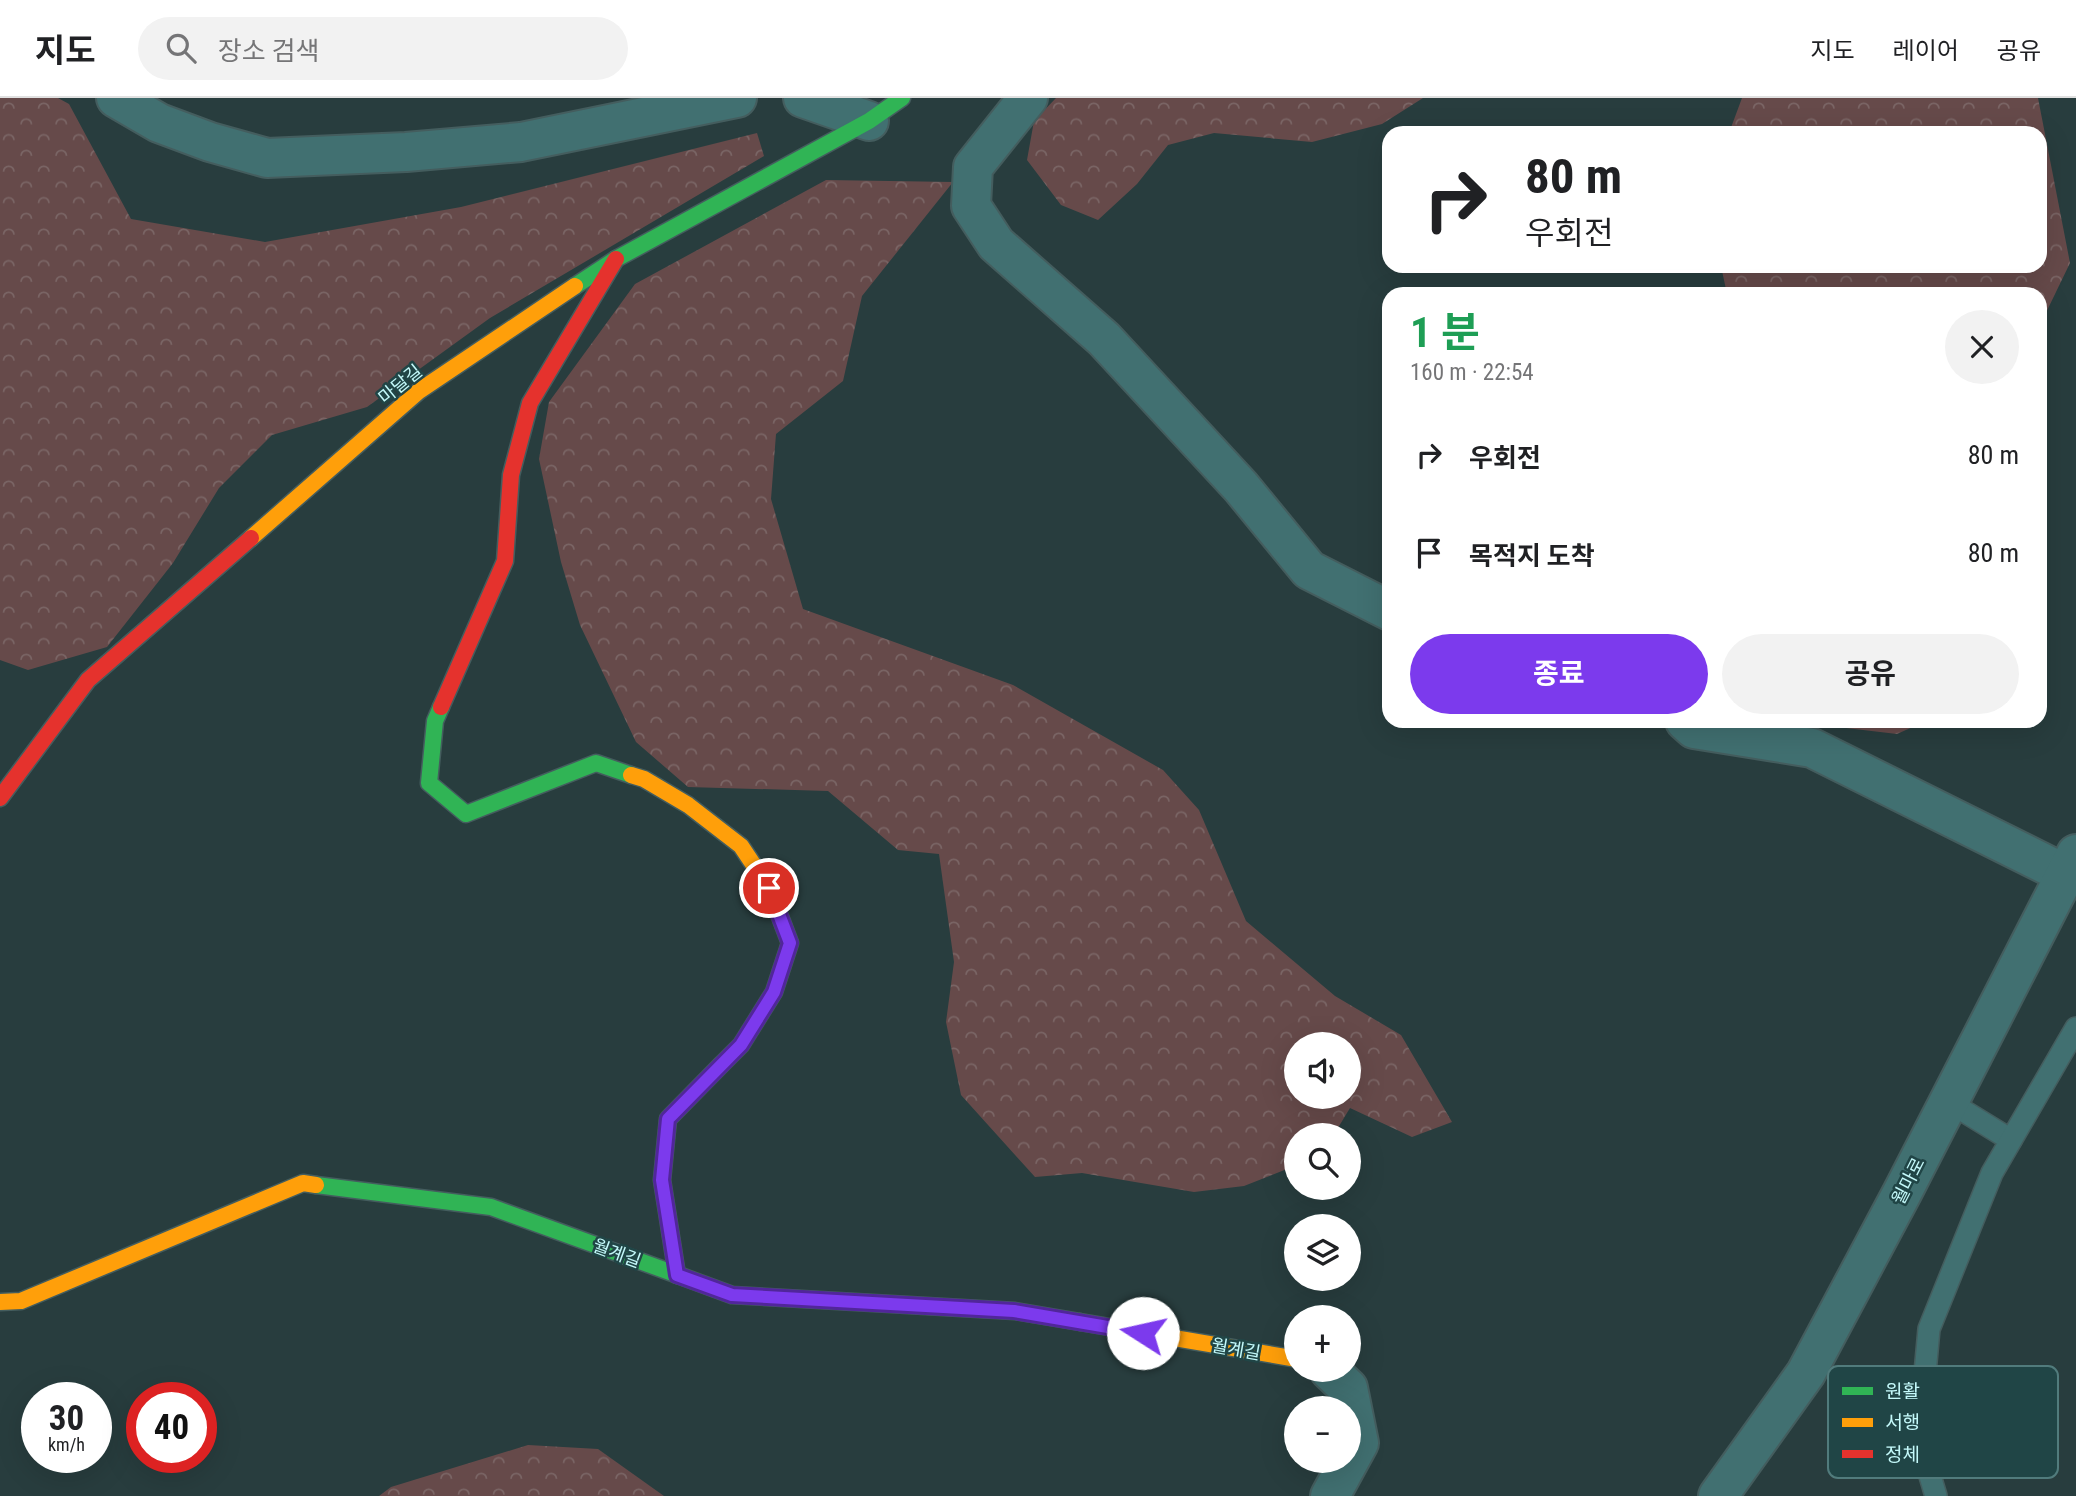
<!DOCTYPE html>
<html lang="ko">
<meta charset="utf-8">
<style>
:root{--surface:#fff;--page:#f2f2f2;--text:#202124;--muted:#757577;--line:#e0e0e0;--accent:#7c3aed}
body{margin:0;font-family:"Roboto Condensed","Noto Sans KR",sans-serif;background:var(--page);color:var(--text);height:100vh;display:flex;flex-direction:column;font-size:26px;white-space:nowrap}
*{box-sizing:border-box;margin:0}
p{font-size:23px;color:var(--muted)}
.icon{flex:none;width:38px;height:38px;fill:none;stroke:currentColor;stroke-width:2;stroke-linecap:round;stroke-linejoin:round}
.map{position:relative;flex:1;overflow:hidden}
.details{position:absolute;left:1382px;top:189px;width:665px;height:441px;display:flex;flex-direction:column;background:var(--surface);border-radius:21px;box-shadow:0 7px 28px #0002}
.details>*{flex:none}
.banner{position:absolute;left:1382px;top:28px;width:665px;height:147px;border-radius:21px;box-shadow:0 7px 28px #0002;background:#fff;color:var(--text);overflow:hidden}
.tools{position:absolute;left:1284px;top:934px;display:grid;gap:14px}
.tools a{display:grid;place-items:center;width:77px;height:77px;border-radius:50%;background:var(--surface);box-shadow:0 7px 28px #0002;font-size:35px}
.speed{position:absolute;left:21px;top:1284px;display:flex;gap:14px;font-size:35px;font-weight:700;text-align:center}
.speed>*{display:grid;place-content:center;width:91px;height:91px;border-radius:50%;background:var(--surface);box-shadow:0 7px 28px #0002;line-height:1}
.speed small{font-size:18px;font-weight:400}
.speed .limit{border:10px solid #d22;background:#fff;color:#111}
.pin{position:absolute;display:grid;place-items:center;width:60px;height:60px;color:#fff;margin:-30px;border:4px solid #fff;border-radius:50%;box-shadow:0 2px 7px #0007}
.me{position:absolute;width:77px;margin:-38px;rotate:280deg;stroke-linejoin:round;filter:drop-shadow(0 0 5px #0008)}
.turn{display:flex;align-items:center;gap:24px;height:147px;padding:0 28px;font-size:32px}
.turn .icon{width:91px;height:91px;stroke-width:2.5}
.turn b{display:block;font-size:49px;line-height:60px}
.round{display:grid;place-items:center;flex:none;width:74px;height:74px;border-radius:37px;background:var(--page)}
.summary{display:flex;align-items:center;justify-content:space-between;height:119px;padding:0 28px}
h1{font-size:42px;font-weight:700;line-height:52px;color:#1e9e55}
.action{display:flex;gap:14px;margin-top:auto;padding:14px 28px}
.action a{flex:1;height:80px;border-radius:42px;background:var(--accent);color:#fff;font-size:28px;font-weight:700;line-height:80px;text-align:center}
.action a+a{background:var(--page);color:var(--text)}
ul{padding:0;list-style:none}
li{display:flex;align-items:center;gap:21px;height:98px;padding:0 28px}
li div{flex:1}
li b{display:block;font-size:26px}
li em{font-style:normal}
header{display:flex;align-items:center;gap:42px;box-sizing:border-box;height:98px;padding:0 35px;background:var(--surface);border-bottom:2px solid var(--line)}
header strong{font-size:33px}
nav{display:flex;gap:38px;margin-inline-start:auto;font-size:24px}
.search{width:490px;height:63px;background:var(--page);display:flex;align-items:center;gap:18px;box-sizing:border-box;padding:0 24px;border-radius:38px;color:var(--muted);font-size:26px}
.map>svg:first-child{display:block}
.forest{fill:url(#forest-crowns);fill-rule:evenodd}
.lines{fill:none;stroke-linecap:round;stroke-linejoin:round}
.lane-casing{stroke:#445d5e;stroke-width:24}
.street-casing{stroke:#445d5e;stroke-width:42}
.fast-casing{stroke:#445d5e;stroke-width:19}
.slow-casing{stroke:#445d5e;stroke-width:19}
.jam-casing{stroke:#445d5e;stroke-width:19}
.lane{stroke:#417071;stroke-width:21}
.street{stroke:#417071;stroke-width:38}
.fast{stroke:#30b455;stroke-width:16}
.slow{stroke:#ff9f0a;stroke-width:16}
.jam{stroke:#e5322d;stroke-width:16}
.route-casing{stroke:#51269a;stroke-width:18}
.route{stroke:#7c3aed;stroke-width:12}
.labels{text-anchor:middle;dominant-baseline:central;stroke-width:5;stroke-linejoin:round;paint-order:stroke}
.street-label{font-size:18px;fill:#c4f9fa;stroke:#204546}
.key{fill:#204546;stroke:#517b7c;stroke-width:2}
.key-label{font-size:19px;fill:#c4f9fa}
</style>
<header>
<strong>지도</strong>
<div class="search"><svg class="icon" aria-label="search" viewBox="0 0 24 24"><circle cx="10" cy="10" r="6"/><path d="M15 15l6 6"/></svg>장소 검색</div>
<nav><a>지도</a><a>레이어</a><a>공유</a></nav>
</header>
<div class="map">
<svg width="2076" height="1398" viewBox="0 0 2076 1398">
<defs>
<pattern id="forest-crowns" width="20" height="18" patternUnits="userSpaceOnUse" patternTransform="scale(1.75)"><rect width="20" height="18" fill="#664a4a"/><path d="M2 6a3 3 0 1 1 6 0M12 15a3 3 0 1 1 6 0" fill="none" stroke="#7a6565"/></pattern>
</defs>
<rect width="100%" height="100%" fill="#283d3e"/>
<g class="forest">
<path d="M0,0H58L69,6L131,121L265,144L461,109L757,35L764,58L490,220L367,309L272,337L219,390L173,465L107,549L28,572L0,562Z"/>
<path d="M1056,0H1423L1382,26L1312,44L1214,35L1168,47L1137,86L1098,122L1061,107L1027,62L1034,23Z"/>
<path d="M1742,0H2038L2070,165L2041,225L2040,196H1727L1721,168H2040V35H1729Z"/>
<path d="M826,82L953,84L862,198L843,283L776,336L771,401L803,511L1013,587L1163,672L1199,712L1246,823L1335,898L1401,937L1452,1024L1412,1039L1350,1010L1333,1038H1297V1067L1244,1088L1194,1094L1082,1075L1035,1079L961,997L946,924L954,864L939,756L898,752L828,693L688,689L636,644L580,527L561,464L539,361L549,304L635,186ZM1297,947H1349V999H1297Z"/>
<path d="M1787,623H1926L1897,636Z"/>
<path d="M528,1347L598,1351L664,1398H379L391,1389Z"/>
</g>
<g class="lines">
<g class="lane-casing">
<g id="lane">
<path d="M1949,1004L2011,1042"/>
<path d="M1936,1398L1919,1341L1929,1231L1992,1075L2076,930"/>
</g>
</g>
<g class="street-casing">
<g id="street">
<path d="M116,0L159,25L210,44L267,60L406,54L521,44L737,0"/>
<path d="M803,0L869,23"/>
<path d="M1028,0L973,69L971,108L996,146L1104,241L1241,389L1309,472L1390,513"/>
<path d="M1685,623L1694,631L1812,650L2065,776"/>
<path d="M1329,1272L1348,1290L1359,1345L1330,1398"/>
<path d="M1718,1398L1806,1275L1902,1095L2076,756"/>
</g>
</g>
<g class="fast-casing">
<g id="fast">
<path d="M575,188L616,161L869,23L902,0"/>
<path d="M441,609L435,623L429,685L466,716L596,665L631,677"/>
<path d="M316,1087L491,1109L678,1177"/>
<path d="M677,1177L662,1082L668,1021L721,967"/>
</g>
</g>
<g class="slow-casing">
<g id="slow">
<path d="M251,440L419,293L575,188"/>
<path d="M631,677L644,681L688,707L741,748L769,790L790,845L774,894L741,947L721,967"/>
<path d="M0,1204L21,1203L303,1085L316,1087"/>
<path d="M1080,1224L1297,1261"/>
</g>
</g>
<g class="jam-casing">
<g id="jam">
<path d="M441,609L505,463L511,377L530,305L616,161"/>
<path d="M0,700L88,582L251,440"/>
<path d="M678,1177L732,1197L1015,1213L1080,1224"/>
</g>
</g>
<use href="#lane" class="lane"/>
<use href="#street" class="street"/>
<use href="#fast" class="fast"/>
<use href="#slow" class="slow"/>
<use href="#jam" class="jam"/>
</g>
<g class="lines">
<g class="route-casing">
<path id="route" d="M769,790L790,845L774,894L741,947L668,1021L662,1082L677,1177L732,1197L1014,1213L1143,1235"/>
</g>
<use href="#route" class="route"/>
</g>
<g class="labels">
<g class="street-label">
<text transform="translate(400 286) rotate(-39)">마달길</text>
<text transform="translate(1908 1083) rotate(-63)">월마로</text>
<text transform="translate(617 1155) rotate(20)">월계길</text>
<text transform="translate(1236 1251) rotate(10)">월계길</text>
</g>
</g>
<rect x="1828" y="1268" width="230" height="112" rx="10" class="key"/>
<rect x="1842" y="1289" width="31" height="8" fill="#30b455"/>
<rect x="1842" y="1320" width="31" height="9" fill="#ff9f0a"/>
<rect x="1842" y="1352" width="31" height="8" fill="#e5322d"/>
<g class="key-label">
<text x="1885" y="1300">원활</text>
<text x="1885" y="1331">서행</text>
<text x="1885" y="1363">정체</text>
</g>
</svg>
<div class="tools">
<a><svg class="icon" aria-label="sound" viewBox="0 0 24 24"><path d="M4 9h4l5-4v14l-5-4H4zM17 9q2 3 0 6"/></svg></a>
<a><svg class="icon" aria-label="search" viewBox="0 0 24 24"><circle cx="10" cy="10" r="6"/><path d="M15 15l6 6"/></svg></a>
<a><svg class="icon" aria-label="layers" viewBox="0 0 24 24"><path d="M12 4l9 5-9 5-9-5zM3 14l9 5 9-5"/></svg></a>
<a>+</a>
<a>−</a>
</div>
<div class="speed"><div>30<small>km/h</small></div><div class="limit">40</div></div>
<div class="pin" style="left:769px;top:790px;background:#d93025"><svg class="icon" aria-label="arrive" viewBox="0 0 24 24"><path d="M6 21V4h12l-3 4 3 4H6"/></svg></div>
<svg class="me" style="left:1143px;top:1235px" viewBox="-20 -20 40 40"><circle r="19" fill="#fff"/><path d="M0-13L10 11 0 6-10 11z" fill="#7c3aed"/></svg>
<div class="banner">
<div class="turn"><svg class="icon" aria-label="right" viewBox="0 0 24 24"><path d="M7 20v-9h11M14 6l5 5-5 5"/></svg><div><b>80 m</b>우회전</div></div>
</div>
<section class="details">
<div class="summary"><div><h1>1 분</h1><p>160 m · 22:54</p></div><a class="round"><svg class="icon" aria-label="close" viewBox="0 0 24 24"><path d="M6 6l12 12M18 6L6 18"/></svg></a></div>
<ul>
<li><svg class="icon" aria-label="right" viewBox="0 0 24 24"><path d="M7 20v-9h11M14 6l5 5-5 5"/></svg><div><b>우회전</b></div><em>80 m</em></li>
<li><svg class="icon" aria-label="arrive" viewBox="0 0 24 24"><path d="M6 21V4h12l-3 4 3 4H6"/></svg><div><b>목적지 도착</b></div><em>80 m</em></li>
</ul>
<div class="action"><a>종료</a><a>공유</a></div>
</section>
</div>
